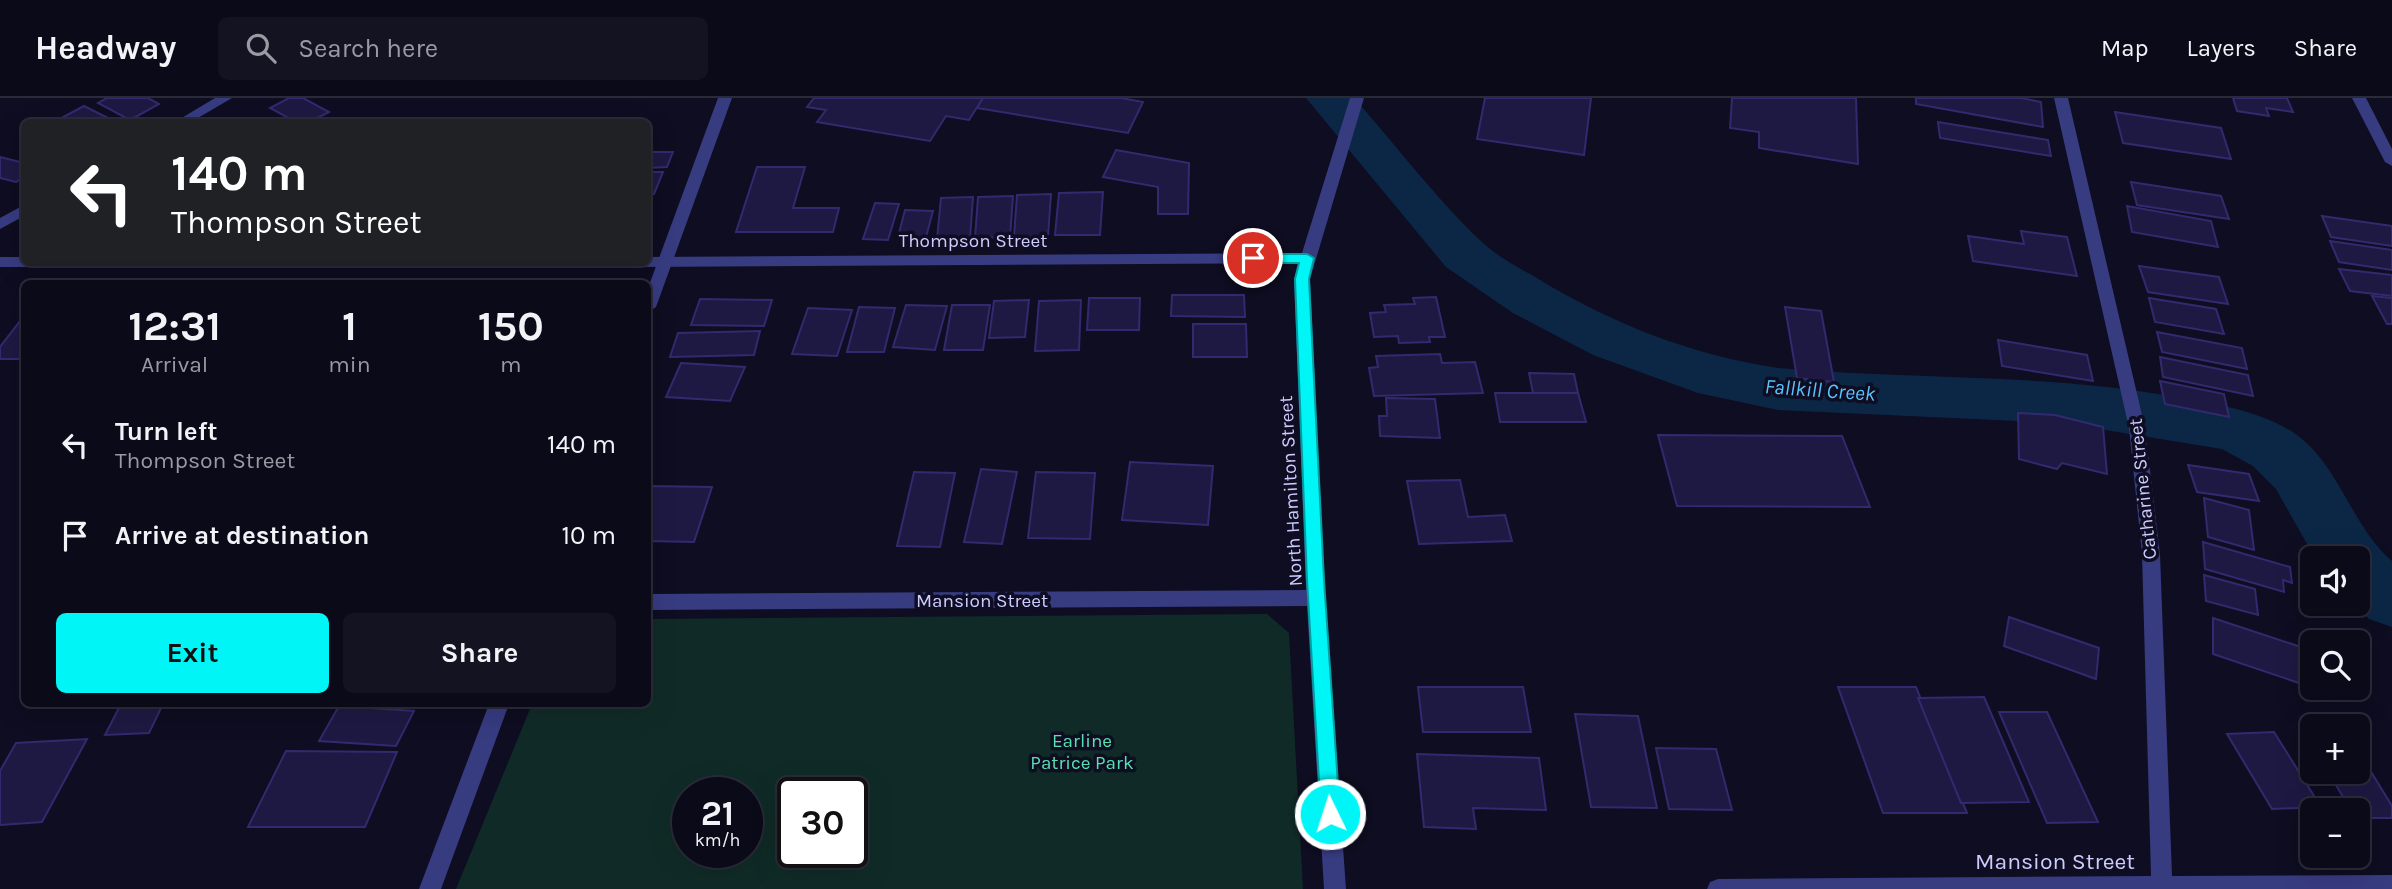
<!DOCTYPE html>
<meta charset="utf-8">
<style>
:root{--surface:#0a0a19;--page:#131322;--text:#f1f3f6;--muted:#999aa2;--line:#2a2b38;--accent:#00f5f7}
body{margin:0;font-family:Karla,sans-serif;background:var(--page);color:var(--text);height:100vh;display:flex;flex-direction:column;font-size:26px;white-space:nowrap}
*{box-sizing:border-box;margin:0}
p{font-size:23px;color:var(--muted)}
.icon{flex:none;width:38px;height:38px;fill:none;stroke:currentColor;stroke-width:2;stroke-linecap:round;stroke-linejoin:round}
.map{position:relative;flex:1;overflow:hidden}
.details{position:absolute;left:21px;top:182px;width:630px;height:427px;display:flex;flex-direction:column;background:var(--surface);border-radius:10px;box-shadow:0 7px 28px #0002,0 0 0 2px var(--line)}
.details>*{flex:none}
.guide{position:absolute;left:21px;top:21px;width:630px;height:147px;border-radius:10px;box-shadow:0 7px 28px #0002,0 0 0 2px var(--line);background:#202124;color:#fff;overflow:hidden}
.buttons{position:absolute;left:2300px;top:448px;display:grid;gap:14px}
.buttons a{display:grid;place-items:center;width:70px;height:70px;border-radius:10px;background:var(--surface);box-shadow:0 7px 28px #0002,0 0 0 2px var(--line);font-size:35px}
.speed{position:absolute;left:672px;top:679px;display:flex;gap:14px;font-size:35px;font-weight:700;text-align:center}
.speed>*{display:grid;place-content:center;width:91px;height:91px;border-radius:50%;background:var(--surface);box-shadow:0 7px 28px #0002,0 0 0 2px var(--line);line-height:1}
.speed small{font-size:18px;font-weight:400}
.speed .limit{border:4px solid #111;border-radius:10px;background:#fff;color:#111}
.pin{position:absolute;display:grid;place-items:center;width:60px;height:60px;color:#fff;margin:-30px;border:4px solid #fff;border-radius:50%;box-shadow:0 2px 7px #0007}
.me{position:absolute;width:77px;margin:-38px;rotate:356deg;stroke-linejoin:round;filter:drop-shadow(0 0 5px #0008)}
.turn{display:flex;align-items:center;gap:24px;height:147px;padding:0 35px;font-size:32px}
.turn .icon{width:91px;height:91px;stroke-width:2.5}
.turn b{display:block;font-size:49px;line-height:60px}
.eta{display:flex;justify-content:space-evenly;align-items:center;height:119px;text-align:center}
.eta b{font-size:42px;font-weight:700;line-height:49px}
.action{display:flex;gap:14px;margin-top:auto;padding:14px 35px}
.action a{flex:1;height:80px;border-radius:10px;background:var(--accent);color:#111;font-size:28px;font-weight:700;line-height:80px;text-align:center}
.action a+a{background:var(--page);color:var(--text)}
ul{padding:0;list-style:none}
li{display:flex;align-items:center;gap:21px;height:91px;padding:0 35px}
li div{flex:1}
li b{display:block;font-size:26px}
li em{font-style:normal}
header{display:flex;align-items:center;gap:42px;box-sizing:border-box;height:98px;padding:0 35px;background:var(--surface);border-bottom:2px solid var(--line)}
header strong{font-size:33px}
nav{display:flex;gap:38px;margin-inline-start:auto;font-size:24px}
.search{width:490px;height:63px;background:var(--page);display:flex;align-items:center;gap:18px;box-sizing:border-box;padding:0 24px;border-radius:10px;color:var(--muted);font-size:26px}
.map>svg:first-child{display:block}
.green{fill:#102b27;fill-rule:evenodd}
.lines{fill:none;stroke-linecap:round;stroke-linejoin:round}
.river{fill:#0c2746;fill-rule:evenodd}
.building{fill:#1d1942;stroke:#322a6e;stroke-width:2}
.minor{fill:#373b80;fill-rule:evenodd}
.tertiary{fill:#373b80;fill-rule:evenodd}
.route{fill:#00f5f7;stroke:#009fa1;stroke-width:2}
.labels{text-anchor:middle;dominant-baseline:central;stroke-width:7;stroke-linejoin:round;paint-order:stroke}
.street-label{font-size:19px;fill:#cdccff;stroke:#0e0d21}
.park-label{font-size:19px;fill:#58e0b1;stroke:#0e0d21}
.water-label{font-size:21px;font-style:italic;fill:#5ac2ff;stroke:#0e0d21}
.near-street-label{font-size:23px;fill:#cdccff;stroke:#0e0d21}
</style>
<header>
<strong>Headway</strong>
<div class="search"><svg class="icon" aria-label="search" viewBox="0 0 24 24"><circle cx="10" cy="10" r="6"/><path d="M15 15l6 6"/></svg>Search here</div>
<nav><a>Map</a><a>Layers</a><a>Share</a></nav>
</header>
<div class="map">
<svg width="2392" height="791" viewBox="0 0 2392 791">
<rect width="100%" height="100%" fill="#0e0d21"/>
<path class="green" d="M1267,516L1289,535L1303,791H456L532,606H648V521ZM688,695H747V754H688ZM793,695H852V754H793Z"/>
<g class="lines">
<path class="river" d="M1306,0H1354C1395,46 1438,103 1482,144C1497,158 1517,169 1535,179C1610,225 1691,257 1778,270C1911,282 2044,275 2176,299C2216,306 2263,313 2297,337C2340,369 2352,429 2392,463V529L2369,521L2352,506H2357V460H2315L2276,391L2253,368L2222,351L2062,325L1778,312L1698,295L1593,257L1513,215L1446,169Z"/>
</g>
<g class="building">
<path d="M107,0H148L159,6L130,22L98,5Z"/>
<path d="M289,0H303L329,14L310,24H296L270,10Z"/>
<path d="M814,0H983L969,22L946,18L930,43L817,24L826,12L807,9Z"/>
<path d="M983,0H1121L1143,4L1128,35L977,10Z"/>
<path d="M1485,0H1591L1584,57L1477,41Z"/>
<path d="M1732,0H1856L1858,66L1759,50V34L1730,30Z"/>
<path d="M1916,0H2021L2041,4L2043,29L1916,6Z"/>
<path d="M2233,0H2287L2293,14L2266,10L2269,18L2237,13Z"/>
<path d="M84,8L116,24H54Z"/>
<path d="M2115,14L2221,30L2231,61L2123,45Z"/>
<path d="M1938,24L2048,42L2051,58L1940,40Z"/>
<path d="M1116,52L1189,65L1188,116H1158V89L1103,79Z"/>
<path d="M648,54H673L667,69L648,70Z"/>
<path d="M0,59L24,65V79L16,84L0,80Z"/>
<path d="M757,69H805L793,110H839L833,134H736Z"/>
<path d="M648,74H663L654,96H648Z"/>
<path d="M2131,84L2221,98L2229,121L2137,107Z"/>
<path d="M1103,94L1100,137H1055L1059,95Z"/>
<path d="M1051,96L1048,138L1014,139L1017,97Z"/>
<path d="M1013,98L1010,139L975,140L978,99Z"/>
<path d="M973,99L970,140L937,141L941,100Z"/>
<path d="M875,105L899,106L888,142L863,141Z"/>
<path d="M2127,108L2211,123L2218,149L2132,134Z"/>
<path d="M905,112L933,113L926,139H898Z"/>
<path d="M2322,118L2392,128V148L2331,139Z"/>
<path d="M2021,133L2067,139L2077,178L1973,163L1968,138L2024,146Z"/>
<path d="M2330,143L2392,152V172L2339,164Z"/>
<path d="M2139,168L2219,179L2228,206L2148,194Z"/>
<path d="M2339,171L2392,177V198L2350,193Z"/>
<path d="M1172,197H1244L1245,219L1171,218Z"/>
<path d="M2372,198L2392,200V226H2387Z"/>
<path d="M1436,199L1445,239H1429L1430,244L1399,245L1398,238L1374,239L1370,215L1386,214L1384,207L1415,206L1413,200Z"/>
<path d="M1089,200H1140L1139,232H1087Z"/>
<path d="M2149,200L2216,211L2224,236L2155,224Z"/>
<path d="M700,201L772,202L764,228L691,227Z"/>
<path d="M1029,202L1025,239L989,240L994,203Z"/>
<path d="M1081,202L1079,252L1035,253L1039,203Z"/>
<path d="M906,207L947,208L935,252L893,249Z"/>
<path d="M952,207H990L983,252H944Z"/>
<path d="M859,209L895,210L884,254H847Z"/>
<path d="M1785,209L1821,213L1834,284L1797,280Z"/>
<path d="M808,210L852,212L837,258L792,256Z"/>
<path d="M24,218V261H0V249Z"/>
<path d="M1193,226H1246L1247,259H1193Z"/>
<path d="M760,233L754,257L670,259L678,235Z"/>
<path d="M2157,234L2242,250L2247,271L2162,254Z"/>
<path d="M1998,242L2087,257L2093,283L2002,268Z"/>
<path d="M1440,256L1442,265L1475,264L1483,295L1374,298L1369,270L1378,269L1376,258Z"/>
<path d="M2160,259L2248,277L2253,298L2163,279Z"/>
<path d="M681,265L745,269L730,303L666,299Z"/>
<path d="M1529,275L1574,276L1578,295H1533Z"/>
<path d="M2160,283L2224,296L2229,319L2165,306Z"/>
<path d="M1495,295H1578L1586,324H1500Z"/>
<path d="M1386,300L1435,301L1440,340L1380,338L1379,318H1387Z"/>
<path d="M2018,315L2055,317L2103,329L2107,376L2062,365L2057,371L2019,361Z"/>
<path d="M1658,337L1842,338L1870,409L1677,408Z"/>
<path d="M1130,364L1213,368L1208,427L1122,422Z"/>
<path d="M2188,367L2249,376L2259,403L2197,394Z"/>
<path d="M981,371L1017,374L1002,446L964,444Z"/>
<path d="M914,374L955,375L940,449L897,448Z"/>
<path d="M1036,374L1095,375L1090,441L1028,440Z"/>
<path d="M1460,382L1468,419L1505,417L1512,443L1419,446L1407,383Z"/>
<path d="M648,388L712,389L694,444L648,443Z"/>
<path d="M2204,400L2249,412L2254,452L2208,439Z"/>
<path d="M2203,444L2290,469L2292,485L2283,482L2284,494L2205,471Z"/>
<path d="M2204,477L2255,491L2258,517L2206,503Z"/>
<path d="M2009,519L2099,550L2096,581L2004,548Z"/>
<path d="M2213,520L2310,552L2311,589L2213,556Z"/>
<path d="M1418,589H1523L1531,634H1423Z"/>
<path d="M1838,589H1916L1967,715H1883Z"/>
<path d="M1984,599L2029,704L1961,705L1918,600Z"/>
<path d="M121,606H163L149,635L105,637Z"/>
<path d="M339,608L414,613L396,648L319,643Z"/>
<path d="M1999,614H2047L2098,724L2047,725Z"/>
<path d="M1575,616L1638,618L1657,710L1591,709Z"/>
<path d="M2301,627H2342L2343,628H2312V645Z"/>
<path d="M2274,634L2321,709L2272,711L2227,636Z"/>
<path d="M87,641L42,724L0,727V673L16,645Z"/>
<path d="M1656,650L1716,651L1732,712L1669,711Z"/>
<path d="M2357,651L2392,708V720H2357V712H2351L2328,674H2357Z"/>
<path d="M286,653L397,654L365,729H248Z"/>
<path d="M1417,656L1539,660L1546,712L1473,710L1476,731L1424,729Z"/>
</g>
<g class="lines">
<g class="minor">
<path d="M1350,0H1364L1310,181L1324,482L1346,791H1324L1307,508L648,512V496L1306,492L1294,181L1299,165L639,169L632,164H648V159L1302,155Z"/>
<path d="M2054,0H2068L2145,330L2160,456L2172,778L2392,777V791H1707L1710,784L1718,781L2151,778L2142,456L2129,330Z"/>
<path d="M2352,0H2366L2392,51V68L2385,64Z"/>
<path d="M0,159H24V164H368L361,169H0Z"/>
</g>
<g class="tertiary">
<path d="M215,0H232L191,24H175Z"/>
<path d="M718,0H732L656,209L648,214V190Z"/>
<path d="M24,107V118L0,131V120Z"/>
<path d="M489,606H509L441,791H419Z"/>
</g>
</g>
<path class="route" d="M1307,156L1314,160L1309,181L1324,482L1340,716L1337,722L1330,725L1323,722L1321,716L1307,482L1295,181L1299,165H1253L1246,160L1253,156Z"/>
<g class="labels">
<g class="street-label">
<text x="973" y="143">Thompson Street</text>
<text transform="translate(2143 391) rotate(-96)">Catharine Street</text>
<text transform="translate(1291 393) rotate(-93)">North Hamilton Street</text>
<text x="982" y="503">Mansion Street</text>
</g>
<g class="park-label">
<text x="1082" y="643">Earline<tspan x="1082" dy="22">Patrice Park</tspan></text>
</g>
<g class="water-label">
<text transform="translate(1820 292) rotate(4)">Fallkill Creek</text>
</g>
<g class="near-street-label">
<text x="2055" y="763">Mansion Street</text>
</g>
</g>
</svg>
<div class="buttons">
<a><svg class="icon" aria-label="sound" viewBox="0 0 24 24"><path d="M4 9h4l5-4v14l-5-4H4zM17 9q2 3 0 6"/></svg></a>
<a><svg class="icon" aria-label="search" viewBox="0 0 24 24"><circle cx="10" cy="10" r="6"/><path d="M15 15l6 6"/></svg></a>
<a>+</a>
<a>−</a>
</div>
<div class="speed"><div>21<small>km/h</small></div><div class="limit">30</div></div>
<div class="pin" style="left:1253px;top:160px;background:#d93025"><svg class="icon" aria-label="arrive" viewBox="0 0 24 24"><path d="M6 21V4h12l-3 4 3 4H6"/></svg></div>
<svg class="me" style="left:1330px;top:716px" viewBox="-20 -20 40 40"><circle r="17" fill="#00f5f7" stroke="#fff" stroke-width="3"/><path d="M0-11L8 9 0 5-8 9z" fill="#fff"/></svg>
<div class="guide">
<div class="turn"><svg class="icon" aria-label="left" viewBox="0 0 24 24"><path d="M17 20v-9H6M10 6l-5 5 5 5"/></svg><div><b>140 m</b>Thompson Street</div></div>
</div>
<section class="details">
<div class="eta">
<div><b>12:31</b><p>Arrival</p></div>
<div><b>1</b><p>min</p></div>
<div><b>150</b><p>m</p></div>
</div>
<ul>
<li><svg class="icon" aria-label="left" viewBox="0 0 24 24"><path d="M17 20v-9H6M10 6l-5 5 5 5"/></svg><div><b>Turn left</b><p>Thompson Street</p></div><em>140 m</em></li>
<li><svg class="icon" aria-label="arrive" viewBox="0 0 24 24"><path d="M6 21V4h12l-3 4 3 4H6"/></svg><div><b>Arrive at destination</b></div><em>10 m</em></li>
</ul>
<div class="action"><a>Exit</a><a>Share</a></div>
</section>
</div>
